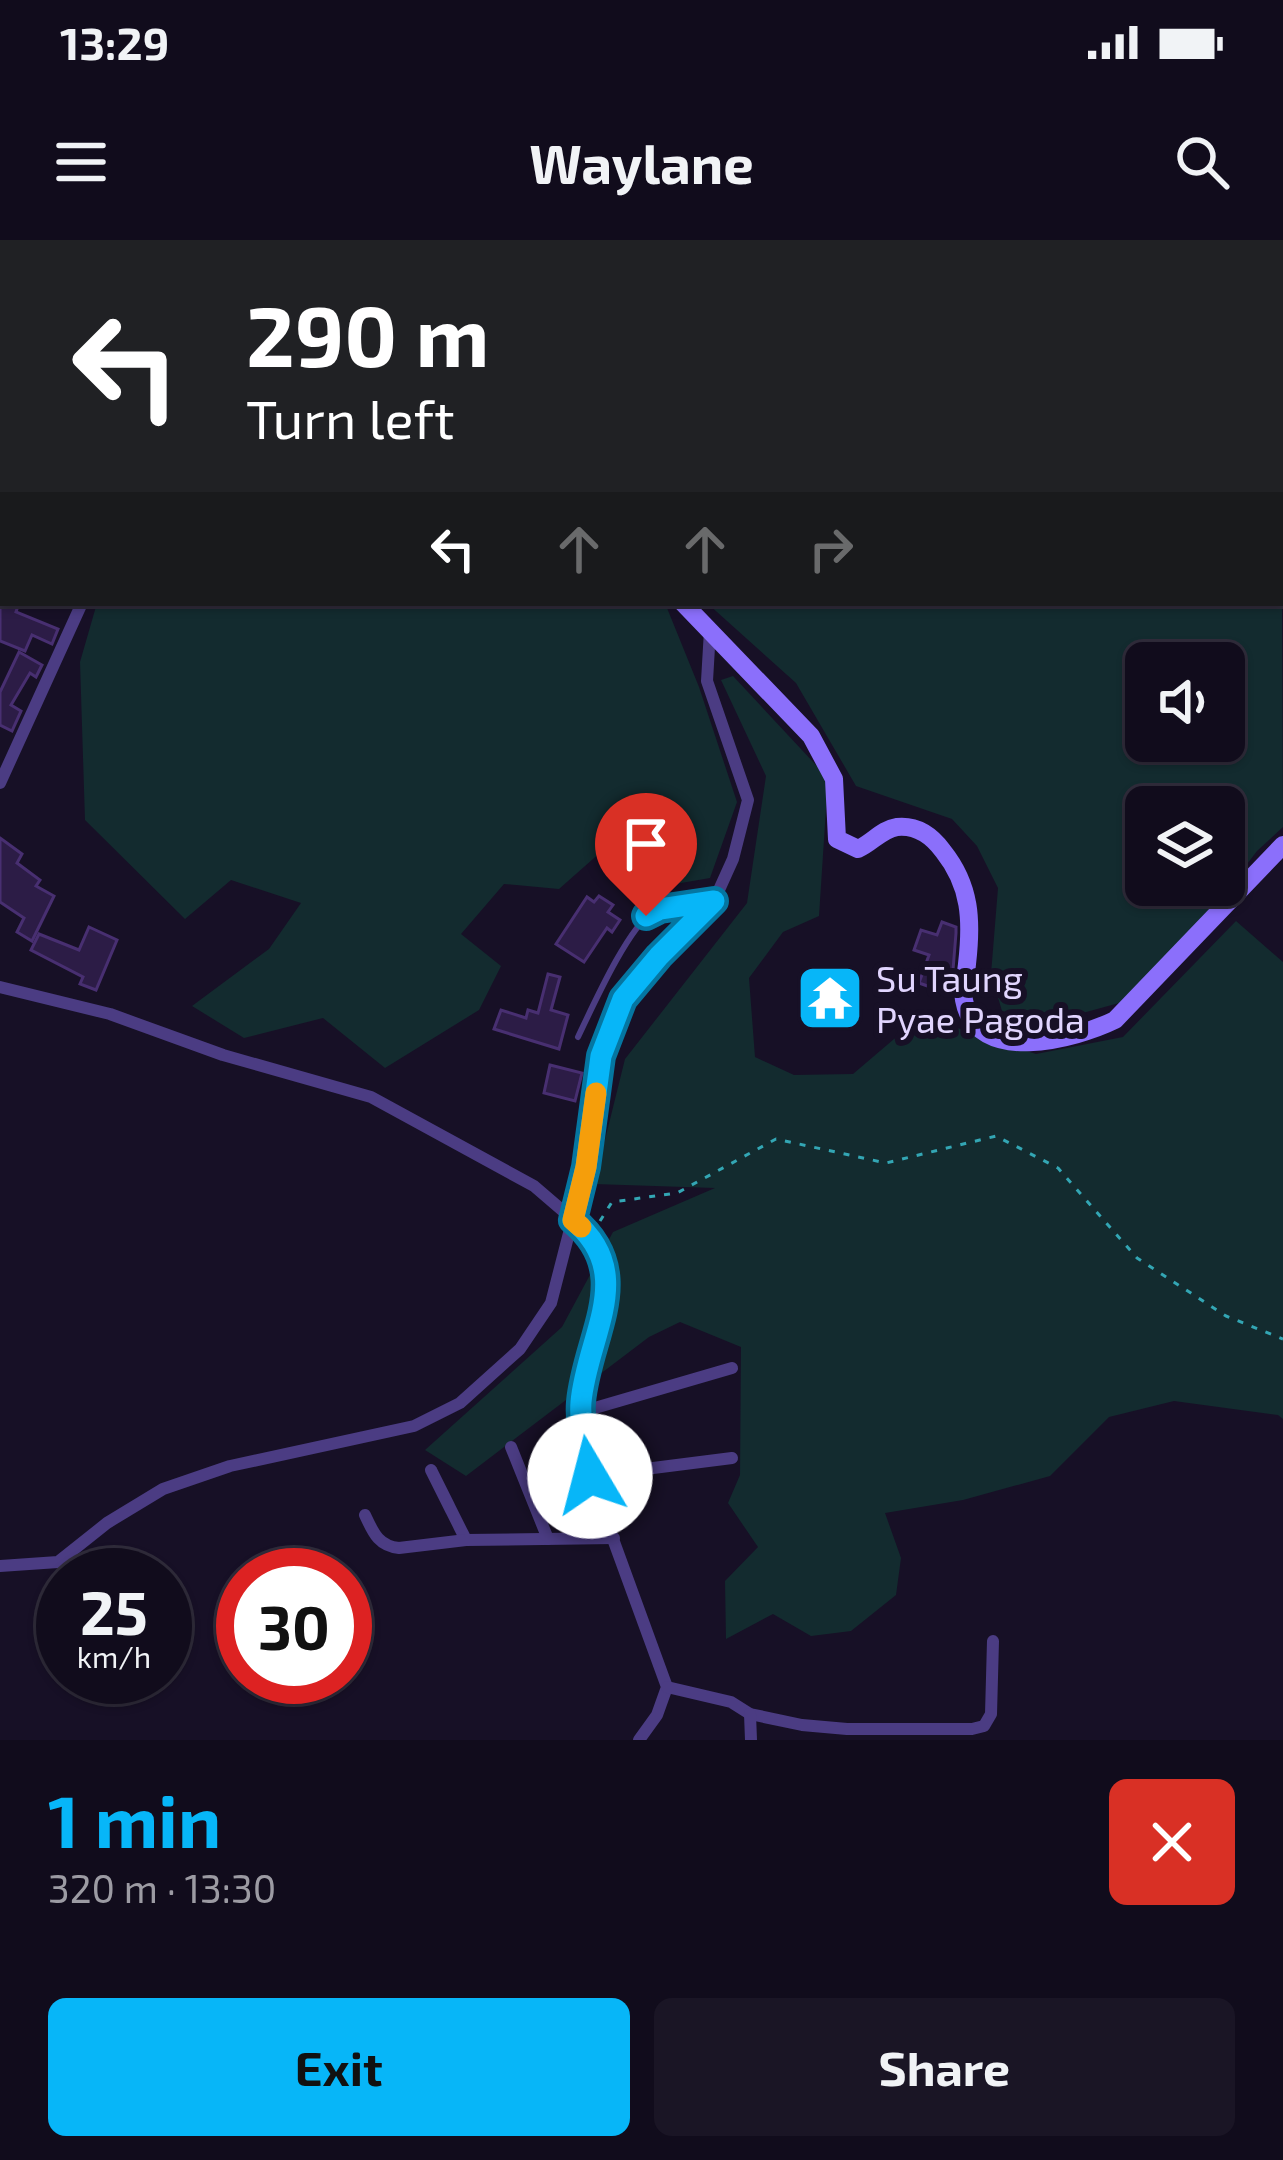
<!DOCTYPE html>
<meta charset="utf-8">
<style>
:root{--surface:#110c1c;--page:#1a1525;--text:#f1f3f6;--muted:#9c9ba3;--line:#302c3b;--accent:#07b6f8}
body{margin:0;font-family:"Exo 2",sans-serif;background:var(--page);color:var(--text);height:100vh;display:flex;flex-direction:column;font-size:45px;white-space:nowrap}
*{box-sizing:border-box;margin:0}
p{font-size:39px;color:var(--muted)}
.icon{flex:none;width:66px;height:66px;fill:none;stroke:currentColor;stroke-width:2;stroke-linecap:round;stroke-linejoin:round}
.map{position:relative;height:1500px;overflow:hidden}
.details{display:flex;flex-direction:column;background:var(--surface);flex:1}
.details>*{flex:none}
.guide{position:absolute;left:0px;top:0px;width:1284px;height:366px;box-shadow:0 3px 9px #0004,0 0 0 3px var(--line);background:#202124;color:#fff;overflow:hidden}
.controls{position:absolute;left:1125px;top:402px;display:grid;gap:24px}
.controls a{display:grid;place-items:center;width:120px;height:120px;border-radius:18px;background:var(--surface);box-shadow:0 3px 9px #0004,0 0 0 3px var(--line);font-size:60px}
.speed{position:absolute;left:36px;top:1308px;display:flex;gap:24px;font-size:60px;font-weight:700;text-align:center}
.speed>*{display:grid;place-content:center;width:156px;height:156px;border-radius:50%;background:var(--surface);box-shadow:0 3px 9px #0004,0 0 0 3px var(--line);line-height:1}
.speed small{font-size:30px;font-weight:400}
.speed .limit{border:18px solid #d22;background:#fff;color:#111}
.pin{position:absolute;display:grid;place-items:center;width:102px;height:102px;color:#fff;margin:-123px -51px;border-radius:50% 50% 50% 0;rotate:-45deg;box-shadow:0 0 12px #0007}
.pin .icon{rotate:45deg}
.me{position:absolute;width:132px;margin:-66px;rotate:352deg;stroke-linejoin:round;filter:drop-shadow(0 0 9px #0008)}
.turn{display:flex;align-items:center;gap:42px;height:252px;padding:0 48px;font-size:54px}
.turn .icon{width:156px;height:156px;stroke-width:2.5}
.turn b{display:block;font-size:84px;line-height:102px}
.lanes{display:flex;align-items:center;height:114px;padding:0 48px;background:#0003;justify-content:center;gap:60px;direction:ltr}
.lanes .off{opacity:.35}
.round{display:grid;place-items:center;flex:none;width:126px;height:126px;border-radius:18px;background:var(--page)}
.overview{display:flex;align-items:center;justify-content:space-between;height:204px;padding:0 48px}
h1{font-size:72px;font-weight:700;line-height:90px;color:var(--accent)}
.cta{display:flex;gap:24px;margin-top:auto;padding:24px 48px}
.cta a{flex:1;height:138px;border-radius:18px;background:var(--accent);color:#111;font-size:48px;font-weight:700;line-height:138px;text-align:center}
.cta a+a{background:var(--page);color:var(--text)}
.status{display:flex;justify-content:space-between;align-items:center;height:84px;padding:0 60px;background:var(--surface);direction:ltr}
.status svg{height:33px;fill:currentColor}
header{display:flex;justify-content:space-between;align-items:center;height:156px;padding:0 48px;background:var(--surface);font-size:54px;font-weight:700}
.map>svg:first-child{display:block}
.green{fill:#132b2f;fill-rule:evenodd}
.building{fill:#2c1c46;stroke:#482f71;stroke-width:3}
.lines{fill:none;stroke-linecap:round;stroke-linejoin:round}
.path{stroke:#33a6b4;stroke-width:3;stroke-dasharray:6 9;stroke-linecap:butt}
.lane{stroke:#4b3c83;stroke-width:6}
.street{stroke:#4b3c83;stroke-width:12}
.secondary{stroke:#8b6ffb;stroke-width:18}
.route-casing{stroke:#0576a1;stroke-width:30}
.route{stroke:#07b6f8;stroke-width:21}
.slow{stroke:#f59e0b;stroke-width:21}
.labels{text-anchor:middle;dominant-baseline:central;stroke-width:12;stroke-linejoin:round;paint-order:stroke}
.poi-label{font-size:36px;fill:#e1d5fe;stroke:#171026;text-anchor:start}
</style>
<div class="status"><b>13:29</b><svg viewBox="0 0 49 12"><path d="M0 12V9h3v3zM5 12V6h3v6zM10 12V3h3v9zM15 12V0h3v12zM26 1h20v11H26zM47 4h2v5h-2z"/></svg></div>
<header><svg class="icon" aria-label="menu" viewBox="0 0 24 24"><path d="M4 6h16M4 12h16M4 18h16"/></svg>Waylane<svg class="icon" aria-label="search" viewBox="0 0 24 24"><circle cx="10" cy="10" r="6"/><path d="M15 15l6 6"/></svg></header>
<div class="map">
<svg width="1283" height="1500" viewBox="0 0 1283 1500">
<rect width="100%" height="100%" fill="#171026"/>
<g class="green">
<path d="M657,0H1233L1234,3H656Z"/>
<path d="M1281,157L1283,587L1257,611L1196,691L1119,763L1079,774L1032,781L1002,771L991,734L998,648L977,606L952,579L856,546L796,443L707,363H1281ZM1146,423H1224V501H1146ZM1146,567H1224V645H1146Z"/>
<path d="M97,363H665L699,447L737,562L710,638L658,647L602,611L559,649L504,644L461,694L501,726L479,770L385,828L323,778L244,798L192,766L269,709L301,663L231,640L185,679L85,580L80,422Z"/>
<path d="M733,436L828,538L819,676L783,692L749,738L755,817L794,835L853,834L921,776L1036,814L1123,797L1236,681L1283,722V1179L1278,1175L1174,1161L1109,1177L1050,1236L963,1260L885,1273L901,1318L896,1355L851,1391L811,1396L773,1374L726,1399L725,1341L758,1307L728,1263L740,1235L741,1107L680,1082L649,1097L466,1236L425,1210L562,1087L613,992L715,948L594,944L625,819L747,663L766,536L721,440Z"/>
</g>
<g class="building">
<path d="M0,363H19L16,372L58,389L52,404L32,395L25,411L0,401Z"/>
<path d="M19,412L42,425L36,437L30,433L11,465L21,471L12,491L0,485V452Z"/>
<path d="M0,598L22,614L17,623L40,640L36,646L54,656L32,701L17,692L24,678L0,662Z"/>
<path d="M599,656L613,665L608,672L620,680L612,692L607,688L584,722L556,704L587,657L594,662Z"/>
<path d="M942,682L956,687V693L953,730L948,742L943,740L939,750L919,743L929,715L914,710L921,690L937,695Z"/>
<path d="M89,687L117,700L96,750L80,744L83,737L31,710L39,694L79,710Z"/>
<path d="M548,734L560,737L551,770L568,775L559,809L494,789L501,770L526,778L528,770L538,773Z"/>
<path d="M550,825L582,833L575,861L544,853Z"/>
</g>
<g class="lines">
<path class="path" d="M600,981L612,962L677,953L776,899L886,923L996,896L1058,928L1137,1018L1226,1076L1283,1099"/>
<path class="lane" d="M578,797C592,768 628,687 653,672C669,664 692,664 710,661"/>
<g class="street">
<path d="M48,3V0"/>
<path d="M170,3L171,0"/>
<path d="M0,195H3"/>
<path d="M0,296L3,289"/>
<path d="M0,543L82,363"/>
<path d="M0,747L110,774L223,815L371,857L534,946L591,995L607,1032L608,1048L589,1113L581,1166L590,1236L667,1447L657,1475L639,1500"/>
<path d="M581,1172L732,1128"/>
<path d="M511,1207L548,1299"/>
<path d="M431,1230L466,1300"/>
<path d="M590,1236L732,1218"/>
<path d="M365,1275C373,1292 378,1306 399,1308L466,1300L614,1298"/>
<path d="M0,1326L58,1322L107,1283L163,1249L230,1226L414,1186L460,1163L520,1109L551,1063L586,927L601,816L623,759L659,716L714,661L733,619L748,560L707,441L710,390"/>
<path d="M667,1447L731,1462L750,1474L802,1485L847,1489H972L984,1486L991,1474L993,1401"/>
<path d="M750,1474L751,1500"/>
</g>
<g class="secondary">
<path d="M1257,0L1258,3"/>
<path d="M633,3V0"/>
<path d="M1281,78L1283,84"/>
<path d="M683,363L811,496L834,539L837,599L858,609C872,603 882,589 897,587C917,585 932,596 943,611C971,646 972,681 967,724C966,735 962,749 964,760C976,827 1076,799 1115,780L1283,605"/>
</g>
</g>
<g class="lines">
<g class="route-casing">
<path id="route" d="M590,1236C587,1213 579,1186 581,1162C587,1095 638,1034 573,980L586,927L601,816L623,759L659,716L714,661L660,669L646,676"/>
</g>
<use href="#route" class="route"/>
<path class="slow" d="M581,987L573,980L586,927L596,853"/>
</g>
<defs>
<g id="temple-square" transform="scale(3.45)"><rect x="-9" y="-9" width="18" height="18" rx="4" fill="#07b6f8" stroke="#171026"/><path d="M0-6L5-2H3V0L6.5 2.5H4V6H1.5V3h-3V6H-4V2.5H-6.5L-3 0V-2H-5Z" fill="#fff"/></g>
</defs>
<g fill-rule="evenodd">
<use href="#temple-square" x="830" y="758"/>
</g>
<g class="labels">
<g class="poi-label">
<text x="876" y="737">Su Taung<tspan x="876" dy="41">Pyae Pagoda</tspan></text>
</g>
</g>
</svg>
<div class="controls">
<a><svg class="icon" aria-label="sound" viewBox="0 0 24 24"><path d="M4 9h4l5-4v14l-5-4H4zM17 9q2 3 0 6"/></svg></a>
<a><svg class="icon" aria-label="layers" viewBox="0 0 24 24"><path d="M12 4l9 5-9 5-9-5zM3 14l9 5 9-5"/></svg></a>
</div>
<div class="speed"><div>25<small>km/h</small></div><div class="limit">30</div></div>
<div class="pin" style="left:646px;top:676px;background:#d93025"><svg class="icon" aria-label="arrive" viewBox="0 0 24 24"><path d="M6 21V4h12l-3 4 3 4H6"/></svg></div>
<svg class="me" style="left:590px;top:1236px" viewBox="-20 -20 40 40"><circle r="19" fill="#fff"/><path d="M0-13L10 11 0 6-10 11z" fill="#07b6f8"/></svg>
<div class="guide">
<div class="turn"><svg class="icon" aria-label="left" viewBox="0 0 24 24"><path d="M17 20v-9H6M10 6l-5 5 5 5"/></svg><div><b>290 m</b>Turn left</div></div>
<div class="lanes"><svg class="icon" aria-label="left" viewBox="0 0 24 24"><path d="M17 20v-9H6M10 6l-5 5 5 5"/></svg><svg class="icon off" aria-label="ahead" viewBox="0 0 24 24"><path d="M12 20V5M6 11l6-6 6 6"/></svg><svg class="icon off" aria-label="ahead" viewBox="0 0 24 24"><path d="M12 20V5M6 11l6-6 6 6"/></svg><svg class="icon off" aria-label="right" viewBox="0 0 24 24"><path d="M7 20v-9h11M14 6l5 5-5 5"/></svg></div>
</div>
</div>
<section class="details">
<div class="overview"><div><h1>1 min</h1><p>320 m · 13:30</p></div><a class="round" style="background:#d93025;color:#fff"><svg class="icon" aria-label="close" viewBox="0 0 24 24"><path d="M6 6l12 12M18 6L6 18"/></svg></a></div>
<div class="cta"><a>Exit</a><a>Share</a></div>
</section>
